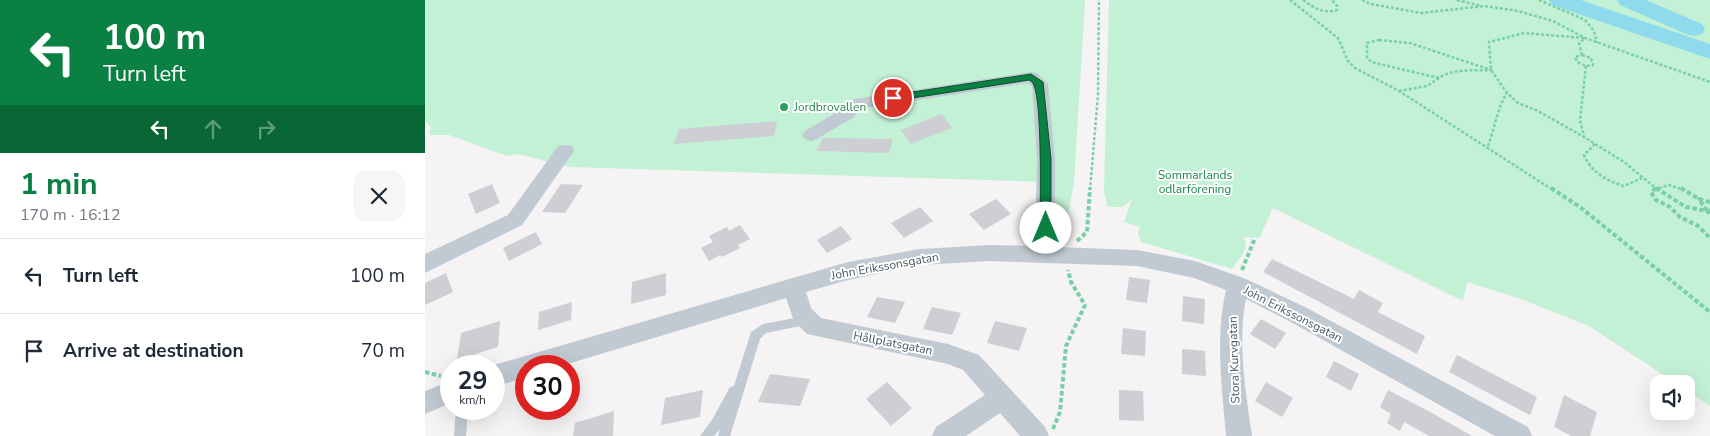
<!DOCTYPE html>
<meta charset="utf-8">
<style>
:root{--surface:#fff;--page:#f6f6f7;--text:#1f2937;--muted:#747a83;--line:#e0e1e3;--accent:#0b8043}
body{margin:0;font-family:"Nunito Sans",sans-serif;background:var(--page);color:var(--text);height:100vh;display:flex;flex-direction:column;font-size:19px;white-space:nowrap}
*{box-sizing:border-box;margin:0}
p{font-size:16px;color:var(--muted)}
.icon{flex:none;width:28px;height:28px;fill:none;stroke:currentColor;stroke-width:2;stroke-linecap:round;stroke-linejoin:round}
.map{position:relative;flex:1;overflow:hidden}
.side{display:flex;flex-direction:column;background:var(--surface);width:425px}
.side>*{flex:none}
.guide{background:#0b8043;color:#fff;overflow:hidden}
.controls{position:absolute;left:1225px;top:375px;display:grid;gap:10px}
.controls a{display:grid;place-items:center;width:45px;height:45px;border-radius:10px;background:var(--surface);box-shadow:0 5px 20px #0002;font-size:25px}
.speed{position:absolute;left:15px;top:355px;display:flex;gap:10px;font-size:25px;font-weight:700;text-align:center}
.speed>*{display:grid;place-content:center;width:65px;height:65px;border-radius:50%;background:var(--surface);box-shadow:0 5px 20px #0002;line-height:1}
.speed small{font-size:12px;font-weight:400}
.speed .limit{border:8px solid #d22;background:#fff;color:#111}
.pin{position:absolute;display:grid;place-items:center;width:42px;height:42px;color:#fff;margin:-21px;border:2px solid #fff;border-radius:50%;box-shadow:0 1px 5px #0007}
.me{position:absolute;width:55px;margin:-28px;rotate:0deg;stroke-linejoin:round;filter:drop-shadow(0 0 4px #0008)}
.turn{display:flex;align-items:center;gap:18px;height:105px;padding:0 20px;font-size:22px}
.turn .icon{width:65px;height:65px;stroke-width:2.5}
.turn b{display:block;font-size:35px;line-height:42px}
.lanes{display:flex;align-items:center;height:48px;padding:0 20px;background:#0003;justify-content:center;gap:25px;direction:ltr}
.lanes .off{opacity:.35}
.round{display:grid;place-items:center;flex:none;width:52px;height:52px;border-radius:15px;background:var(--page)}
.head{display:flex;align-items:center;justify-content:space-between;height:85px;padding:0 20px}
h1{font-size:30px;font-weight:700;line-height:38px;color:var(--accent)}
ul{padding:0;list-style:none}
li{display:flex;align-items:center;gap:15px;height:75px;padding:0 20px;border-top:1px solid var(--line)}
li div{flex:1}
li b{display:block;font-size:19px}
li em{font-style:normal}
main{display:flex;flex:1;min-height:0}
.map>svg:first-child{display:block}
.green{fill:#c3f1d5}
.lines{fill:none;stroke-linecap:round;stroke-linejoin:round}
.river{fill:#90daee;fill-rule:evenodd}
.building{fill:#cdcfd5}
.path-far1{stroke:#7ad0a6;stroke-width:2.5;stroke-dasharray:3 2;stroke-linecap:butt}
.path{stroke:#7ad0a6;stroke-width:4;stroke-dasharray:4.5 2.5;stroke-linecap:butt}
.service{fill:#c1cad2;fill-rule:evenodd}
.minor{fill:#c1cad2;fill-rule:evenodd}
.route{fill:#0b8043;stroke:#07532c}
.leisure-dot{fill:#2e9e5b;stroke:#fff;stroke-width:2}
.labels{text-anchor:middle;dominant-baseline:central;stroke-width:4;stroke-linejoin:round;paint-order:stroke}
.leisure-label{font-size:12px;fill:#27864d;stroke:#fff;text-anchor:start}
.park-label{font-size:12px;fill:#17864f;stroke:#fff}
.street-label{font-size:12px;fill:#4a5661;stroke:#fff}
</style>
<main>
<section class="side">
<div class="guide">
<div class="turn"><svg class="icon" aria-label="left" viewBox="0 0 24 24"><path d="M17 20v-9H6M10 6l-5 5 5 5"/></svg><div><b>100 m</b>Turn left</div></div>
<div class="lanes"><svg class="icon" aria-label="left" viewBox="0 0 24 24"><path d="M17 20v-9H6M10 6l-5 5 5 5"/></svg><svg class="icon off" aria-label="ahead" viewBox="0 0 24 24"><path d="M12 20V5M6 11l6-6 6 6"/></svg><svg class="icon off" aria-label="right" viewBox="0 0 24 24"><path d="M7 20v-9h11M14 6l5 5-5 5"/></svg></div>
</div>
<div class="head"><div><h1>1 min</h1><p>170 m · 16:12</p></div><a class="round"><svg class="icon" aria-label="close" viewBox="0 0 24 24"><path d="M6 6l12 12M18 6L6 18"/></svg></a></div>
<ul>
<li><svg class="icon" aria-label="left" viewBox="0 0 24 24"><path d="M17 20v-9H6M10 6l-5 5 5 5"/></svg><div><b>Turn left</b></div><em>100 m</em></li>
<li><svg class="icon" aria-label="arrive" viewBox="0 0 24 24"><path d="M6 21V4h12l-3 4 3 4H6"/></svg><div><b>Arrive at destination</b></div><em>70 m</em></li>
</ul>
</section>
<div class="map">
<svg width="1285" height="436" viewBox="0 0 1285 436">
<rect width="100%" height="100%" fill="#f5f3f3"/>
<g class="green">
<path d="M0,0H660L649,184L640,229L626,222L627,182L145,167L93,154L82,156L24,135H4L6,127L0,120Z"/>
<path d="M684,0H1285V406L1261,390V384H1252L1164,326L1096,299L1042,282L1038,301L848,208L834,238L819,237C825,249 814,259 807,269L716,242L713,233L715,227L699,222L707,199L697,207H683L679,191Z"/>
</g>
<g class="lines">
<g class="river">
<path d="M1124,0H1156L1285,44V59L1127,5Z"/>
<path d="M1192,0H1221L1277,24L1280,29L1277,34L1269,36L1261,34L1195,5Z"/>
</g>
</g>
<g class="building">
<path d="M517,114L527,128L486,144L476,130Z"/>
<path d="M352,121L349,136L249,144L254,129Z"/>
<path d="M398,138L468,139L464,153L391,151Z"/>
<path d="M67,184L75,203L51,214L43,194Z"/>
<path d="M136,184L158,185L140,213L117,212Z"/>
<path d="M571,199L586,214L559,230L544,214Z"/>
<path d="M495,207L508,221L479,238L466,223Z"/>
<path d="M315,225L325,239L313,245L315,248L297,257L295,255L284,261L276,248L288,242L284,236L302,227L304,231Z"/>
<path d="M416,226L427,239L402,253L392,240Z"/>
<path d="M111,232L117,244L84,261L78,248Z"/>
<path d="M847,259L929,299L934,290L958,303L953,312L1000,336L992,354L838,272Z"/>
<path d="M21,273L28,292L0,305V283Z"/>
<path d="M241,273V295L206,304L207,282Z"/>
<path d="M704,277L725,280L722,303L701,300Z"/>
<path d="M758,296L780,299L779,324L757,321Z"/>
<path d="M452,297L480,302L470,323L442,317Z"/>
<path d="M147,302L146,320L113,330L114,312Z"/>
<path d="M507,307L536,313L527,335L498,329Z"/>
<path d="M836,319L861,333L850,349L825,334Z"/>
<path d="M75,321L73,347L32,360L36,333Z"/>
<path d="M570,321L602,328L594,351L562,343Z"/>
<path d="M698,328L721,331L720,356L696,354Z"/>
<path d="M757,349L780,351L781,376L757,374Z"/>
<path d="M1032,355L1112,397L1105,415L1024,372Z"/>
<path d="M909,361L934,374L926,391L901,377Z"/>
<path d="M345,374L385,379L375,406L333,402Z"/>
<path d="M462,382L487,408L466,426L441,399Z"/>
<path d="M841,382L868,398L857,417L830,401Z"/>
<path d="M278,390L275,417L236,425L240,398Z"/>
<path d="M694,390L718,391L719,421L694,420Z"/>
<path d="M963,390L1009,414L1047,436H1004L979,422L975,431L962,423L966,414L955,407Z"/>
<path d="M1139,395L1172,412L1165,436H1146L1129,427Z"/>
<path d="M189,411L188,436H148L150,423Z"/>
</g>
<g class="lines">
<g class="path-far1">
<path d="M865,0L913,38L923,61L930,68L974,91L1128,190"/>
<path d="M878,0C889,8 898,14 912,10V6L907,0"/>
<path d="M937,0L946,4L996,13L1059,6L1093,11L1128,21L1160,38L1285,82"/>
<path d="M1032,0L1056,6"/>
<path d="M1114,0L1160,20L1169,31L1172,43"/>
<path d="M1159,38L1099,33L1064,42L1066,70L1082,93L1093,103L1113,111L1159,137"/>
<path d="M954,40L985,43L1066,70C1049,71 1028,68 1014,78L946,62L942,57V43Z"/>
<path d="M1157,55L1166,58L1168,65L1161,66L1152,62L1150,57Z"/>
<path d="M1157,55L1154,43L1159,39"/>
<path d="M1161,66L1155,120L1159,137L1199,162L1233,190"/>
<path d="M974,91L1002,86L1014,78"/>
<path d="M1170,144L1159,155C1166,172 1182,181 1199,186L1217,178"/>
<path d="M1063,146C1069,130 1073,106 1082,93"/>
<path d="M665,190L673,95L674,0"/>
<path d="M1229,190L1244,185L1259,190"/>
</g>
<g class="path">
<path d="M1126,188L1155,207L1285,312"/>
<path d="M1231,188L1261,207L1282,211L1285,214"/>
<path d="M1231,188L1226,192L1231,200L1245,207L1255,217L1273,226L1285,238"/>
<path d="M1256,188L1274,199"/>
<path d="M1285,202L1274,199L1282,211L1285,210"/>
<path d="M652,241L662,232L665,188"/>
<path d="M817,270L830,238"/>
<path d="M0,372L16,376"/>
<path d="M628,429L635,412L641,346L660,305L646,282L643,270"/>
</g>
<g class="service">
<path d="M381,316L385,318L387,321L385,324L341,333L335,339L305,436H293L295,429L289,436H275L287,420L305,387L309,386L326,332L338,324Z"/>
<path d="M31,409H43L41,436H29Z"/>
</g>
<g class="minor">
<path d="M606,72L612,73L623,84L630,159V247L712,250L770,261L821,279L880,307L1103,427L1107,436H1070L864,321L821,299C812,341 821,394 827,436H801C797,388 790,337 801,290L769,278L712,266L565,261L495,265L423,280L381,292L386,308L396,318L523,344L554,355L620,427L624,436H595L575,413L541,436H507L511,427L560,395L538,370L523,364L382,334L369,321L361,298L136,366H101V377L69,387V366H66L69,365L423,262L495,249L565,245L610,246L612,159L607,86L603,83L435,109L429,117L392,139L386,141L380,139L377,135L380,131L417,109L423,100Z"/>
<path d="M140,145L147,146L149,151L97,225L0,273V254L83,215L133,146Z"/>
<path d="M26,381V403L0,414V391Z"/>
</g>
</g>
<path class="route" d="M606,74L618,82L626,159V228L621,233L615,228C615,206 618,94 607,82L604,80L468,101L463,98L468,95Z"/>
<circle class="leisure-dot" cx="359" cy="107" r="5"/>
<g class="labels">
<g class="leisure-label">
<text x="369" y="107">Jordbrovallen</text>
</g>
<g class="park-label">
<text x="770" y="175">Sommarlands<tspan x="770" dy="14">odlarförening</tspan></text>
</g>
<g class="street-label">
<text transform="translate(460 266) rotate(-10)">John Erikssonsgatan</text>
<text transform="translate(868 314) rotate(27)">John Erikssonsgatan</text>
<text transform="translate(468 343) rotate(11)">Hållplatsgatan</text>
<text transform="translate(809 360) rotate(-92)">Stora Kurvgatan</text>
</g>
</g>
</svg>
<div class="controls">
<a><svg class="icon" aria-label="sound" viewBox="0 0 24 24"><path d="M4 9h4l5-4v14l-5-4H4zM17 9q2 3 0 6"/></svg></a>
</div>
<div class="speed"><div>29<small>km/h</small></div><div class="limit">30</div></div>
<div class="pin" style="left:468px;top:98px;background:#d93025"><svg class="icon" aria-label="arrive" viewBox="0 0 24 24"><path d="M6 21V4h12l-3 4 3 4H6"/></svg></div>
<svg class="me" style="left:621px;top:228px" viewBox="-20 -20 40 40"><circle r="19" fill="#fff"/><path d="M0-13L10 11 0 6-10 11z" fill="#0b8043"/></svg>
</div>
</main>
